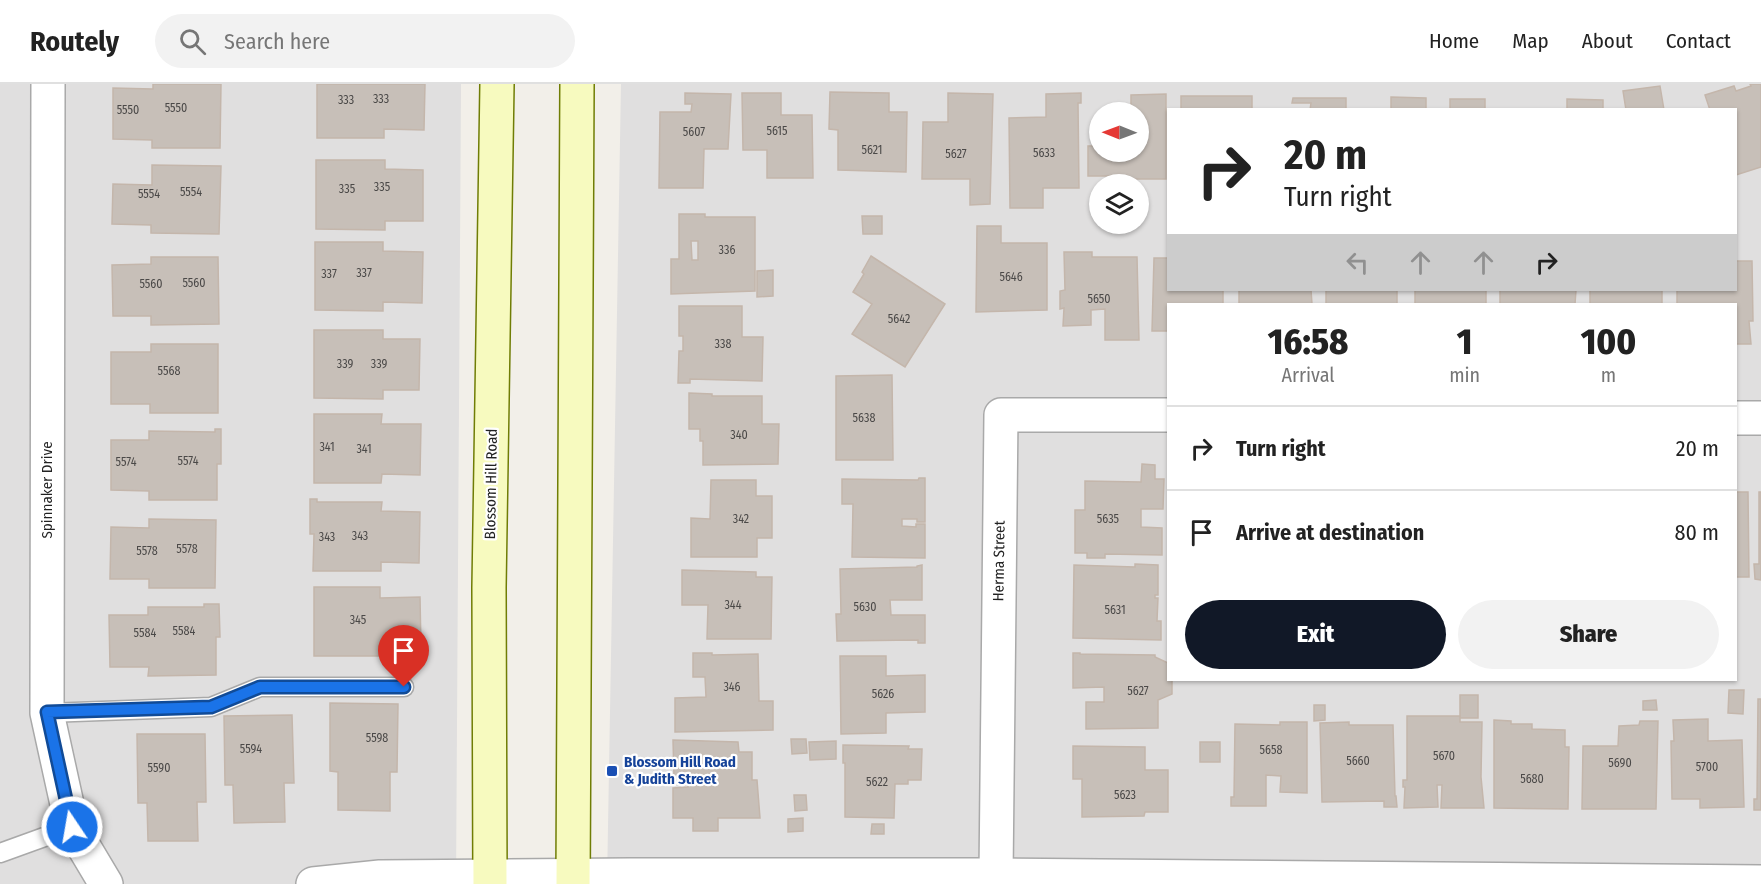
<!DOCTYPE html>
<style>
:root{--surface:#fff;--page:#f2f2f2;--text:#222;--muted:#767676;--line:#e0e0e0;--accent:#111827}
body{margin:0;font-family:"Fira Sans Condensed",sans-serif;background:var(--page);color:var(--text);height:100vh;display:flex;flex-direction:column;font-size:22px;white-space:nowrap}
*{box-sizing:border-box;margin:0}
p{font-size:20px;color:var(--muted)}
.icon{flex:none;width:33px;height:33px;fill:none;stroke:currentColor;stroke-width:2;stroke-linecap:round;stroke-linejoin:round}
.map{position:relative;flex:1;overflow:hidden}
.side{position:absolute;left:1167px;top:219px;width:570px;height:378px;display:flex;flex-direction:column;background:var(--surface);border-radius:0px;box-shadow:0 2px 4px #0004}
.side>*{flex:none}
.banner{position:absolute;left:1167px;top:24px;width:570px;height:183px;border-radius:0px;box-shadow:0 2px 4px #0004;background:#fff;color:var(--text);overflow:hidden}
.needle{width:39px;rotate:271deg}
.buttons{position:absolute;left:1089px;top:18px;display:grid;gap:12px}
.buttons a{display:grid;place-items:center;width:60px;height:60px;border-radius:50%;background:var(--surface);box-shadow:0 2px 4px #0004;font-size:30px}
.pin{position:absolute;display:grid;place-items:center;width:51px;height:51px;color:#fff;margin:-62px -26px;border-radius:50% 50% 50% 0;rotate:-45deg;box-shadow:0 0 6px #0007}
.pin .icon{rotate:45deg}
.me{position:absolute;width:66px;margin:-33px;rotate:348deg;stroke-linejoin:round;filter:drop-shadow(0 0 4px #0008)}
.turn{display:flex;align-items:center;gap:21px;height:126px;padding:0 18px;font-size:27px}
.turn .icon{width:78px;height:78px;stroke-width:2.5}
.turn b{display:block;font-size:42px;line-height:51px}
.lanes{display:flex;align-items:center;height:57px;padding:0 18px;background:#0003;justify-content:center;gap:30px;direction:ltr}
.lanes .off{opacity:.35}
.eta{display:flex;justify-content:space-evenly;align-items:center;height:102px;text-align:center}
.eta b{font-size:36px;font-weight:800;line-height:42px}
.cta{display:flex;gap:12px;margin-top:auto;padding:12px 18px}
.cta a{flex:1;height:69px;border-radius:36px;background:var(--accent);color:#fff;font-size:24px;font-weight:800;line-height:69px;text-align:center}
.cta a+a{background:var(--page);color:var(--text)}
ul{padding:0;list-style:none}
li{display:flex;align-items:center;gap:18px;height:84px;padding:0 18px;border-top:2px solid var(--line)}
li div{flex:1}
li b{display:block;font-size:22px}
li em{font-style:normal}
header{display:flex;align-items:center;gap:36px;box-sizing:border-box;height:84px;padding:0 30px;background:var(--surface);border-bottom:2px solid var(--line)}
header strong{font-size:28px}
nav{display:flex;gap:33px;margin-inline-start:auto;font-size:21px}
.search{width:420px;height:54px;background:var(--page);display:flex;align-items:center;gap:15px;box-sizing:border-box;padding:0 21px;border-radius:33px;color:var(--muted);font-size:22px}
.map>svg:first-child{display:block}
.residential{fill:#e0dfdf;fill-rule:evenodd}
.building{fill:#c7bfb8;stroke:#c4b6ab;stroke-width:1.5;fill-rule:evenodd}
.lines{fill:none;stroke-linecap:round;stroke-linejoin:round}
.service-casing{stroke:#a9a9a9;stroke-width:21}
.minor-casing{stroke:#a9a9a9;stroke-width:36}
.secondary-casing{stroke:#707d05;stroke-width:36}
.service{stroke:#fff;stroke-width:18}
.minor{stroke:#fff;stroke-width:33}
.secondary{stroke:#f7fabf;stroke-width:33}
.route-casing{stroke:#114b97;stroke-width:15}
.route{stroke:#1a73e8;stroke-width:10}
.transit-dot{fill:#1a4fb4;stroke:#fff;stroke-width:2}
.labels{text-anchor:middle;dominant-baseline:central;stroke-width:4.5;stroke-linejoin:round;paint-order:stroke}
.number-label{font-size:12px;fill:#4b4948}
.street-label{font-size:15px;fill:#222;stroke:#fff}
.transit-label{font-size:15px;font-weight:bold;fill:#164399;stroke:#fff;text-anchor:start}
</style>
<header>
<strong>Routely</strong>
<div class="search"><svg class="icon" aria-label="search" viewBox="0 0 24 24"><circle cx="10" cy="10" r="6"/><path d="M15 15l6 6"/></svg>Search here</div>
<nav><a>Home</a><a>Map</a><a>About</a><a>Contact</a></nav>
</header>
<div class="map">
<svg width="1761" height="800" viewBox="0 0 1761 800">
<rect width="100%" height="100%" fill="#f2efe9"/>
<g class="residential">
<path d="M0,0H461L456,800H0Z"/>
<path d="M621,0H1761V800H607ZM1168,26H1736V206H1168ZM1100,28H1138V68H1100ZM1100,100H1138V140H1100ZM1168,220H1736V596H1168Z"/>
</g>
<g class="building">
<path d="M153,0H221L220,64H152V56L113,55V4L153,5Z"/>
<path d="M317,0H425L424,46L384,45V54H317Z"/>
<path d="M1750,0H1761V83L1736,91V26H1710L1705,11L1734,2L1736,7L1751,2Z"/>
<path d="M1660,2L1664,26H1626L1623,7Z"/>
<path d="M830,8L889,9V28H907L906,88L838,86V46L829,45Z"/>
<path d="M685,9L731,10L728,65H704L703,104H659L660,28H691L692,20H685Z"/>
<path d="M742,9H781V31H812L813,94H767V66H743Z"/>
<path d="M948,9L993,10L990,120L970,121V95H922L923,38H948Z"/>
<path d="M1081,9V19H1078L1079,104H1043V124H1010L1009,34L1046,33V10Z"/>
<path d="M1166,10V95H1119V92H1088V62H1097V51H1100V68H1138V28H1131V11Z"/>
<rect x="1181" y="12" width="71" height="14"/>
<path d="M1391,13L1426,14V26H1391Z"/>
<path d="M1293,14H1346V26H1310L1311,19H1292Z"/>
<rect x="1450" y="15" width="35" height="11"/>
<path d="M1567,15L1603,16V26H1567Z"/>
<path d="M316,76H385V85L423,86V137H385V146L316,145Z"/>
<path d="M152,81L221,82L219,150L151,149V141L112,140L113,100L152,101Z"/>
<path d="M679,130H705V133H755V207L671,210V175H679ZM691,157H698V176H692Z"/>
<path d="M862,132H882V150H863Z"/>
<path d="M977,142H1001V159H1047V226L976,228Z"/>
<path d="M315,158H383V167L423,168L422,219L383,218V227L315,226Z"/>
<path d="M1064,168H1092V173H1137L1139,256H1105V225L1091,226V241L1063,242L1064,224L1060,225V207L1065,206Z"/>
<path d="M871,172L945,220L905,283L852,250L872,220L853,208L864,190L862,188Z"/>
<path d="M151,173H218L219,240L151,241V232H113L112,181L151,180Z"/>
<path d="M1154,174H1168V206H1223V220H1168V247H1152Z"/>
<path d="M1736,177H1752L1753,237H1749L1751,260H1736V220H1677V206H1736Z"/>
<path d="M773,186V212L757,213V187Z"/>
<path d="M1239,206H1311L1312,220H1239Z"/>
<path d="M1326,206H1397V220H1400H1326Z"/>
<rect x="1415" y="206" width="71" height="14"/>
<path d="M1500,206H1576L1575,220H1500Z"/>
<rect x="1590" y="206" width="72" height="14"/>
<path d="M679,222H742V253H763L762,297L690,295V299H678L679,267H683V252H679Z"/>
<path d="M314,246H383V255H420L419,306H383V315L314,314Z"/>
<path d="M151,260H218V329H150V320H111V268H151Z"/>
<path d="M892,291L893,376H836V292Z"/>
<path d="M689,309L712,310V312H762V340H779L778,380L703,381V357H700V345H689Z"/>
<path d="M314,330H382L381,340H421L420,391L382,390L381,399H314Z"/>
<path d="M215,345H221V380H217V416H149V407L111,406V356H149V347L215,348Z"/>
<path d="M1142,380L1155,381V395H1164L1163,425H1141V443L1162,444V471L1105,470V474H1087V469H1075V426H1085V397L1141,398Z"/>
<path d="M919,394H925V438H917V435H902V442L916,443V440H925V474L852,473L853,420H842V395L918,396Z"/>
<path d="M711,396H756V412H772V454H757V473H691V434L710,435Z"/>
<path d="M1736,408H1748L1749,493H1736Z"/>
<path d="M1759,408H1761V496L1755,495L1754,480H1759Z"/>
<path d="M310,415H317V418H382L381,427L420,428L419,479L381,478V487H313L314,450H310Z"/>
<path d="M149,435L216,436L215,504H149V495H110L111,443L149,444Z"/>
<path d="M1135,480L1158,481V511H1155V514H1158L1157,537H1161V556L1073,554L1074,481L1135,483Z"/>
<path d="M922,481V516H890L891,531H925V559H918V556L837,557L836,530H841L840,485L917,483V482Z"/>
<path d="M682,486L756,488V493H772L771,555H707L708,521H682Z"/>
<path d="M314,503H380V514L420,513L421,563H381V572H314Z"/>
<path d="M204,520H219L220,553H216V591L148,592L149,583H110L109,531H148V523H204Z"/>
<path d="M693,569H712V571L758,570L759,617H773V646L675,648V614L706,613L705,593H693Z"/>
<path d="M1073,569H1080V570L1155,571V573L1168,579V596H1172V610L1158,616V644L1086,645V618H1104V603L1073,604Z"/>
<path d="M840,572H886V592L925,591V628L886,629V649L841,650Z"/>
<path d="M1729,606H1744L1743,630L1728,629Z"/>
<rect x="1460" y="611" width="18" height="23"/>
<path d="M1758,615H1761V726H1754V715H1757Z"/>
<path d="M1656,616L1657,626H1643V617Z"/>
<path d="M330,619L398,620L397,688H390V727L338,726V688L330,687Z"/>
<path d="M1314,621H1325V636L1314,637Z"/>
<path d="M292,631L294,699H284L285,738L234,739L233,701H225L224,632Z"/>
<path d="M1407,632H1460V638H1482L1481,693L1484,724H1441L1442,701H1437L1438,723L1404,724L1405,703H1403V696H1407Z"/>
<path d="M1708,635V657L1742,656L1744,723L1700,724V715H1672L1671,657H1674L1673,636Z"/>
<path d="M1494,636L1511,637V640H1532V645L1565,646V663H1569L1568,725L1494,724Z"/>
<path d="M1640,637H1658L1656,725H1582L1583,662H1618L1619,642L1639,641Z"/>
<path d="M1280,638H1307V709L1280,708L1281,692L1266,691V722H1231V713H1234L1235,640L1280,641Z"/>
<path d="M1349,638V641H1393L1395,712H1396L1397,723H1384V717L1322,718L1320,639Z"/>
<path d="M137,650H205L206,718H197L198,757H148L147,719H138Z"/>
<path d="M791,655H806L807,669L792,670Z"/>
<path d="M673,656L738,658L739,668H752V696H757L760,734H718V747H693V734H673V704L688,703V692L674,693Z"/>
<path d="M836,657V675L810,676L809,658Z"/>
<rect x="1200" y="658" width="20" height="20"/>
<path d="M843,661L909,662L908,665H922L921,696H908V700H895L894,734L845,733V679H843Z"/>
<path d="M1073,662L1145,663V686H1168V728H1145L1144,732L1082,733V695H1073Z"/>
<path d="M794,711H806L807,726L795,727Z"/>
<path d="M803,734V747L788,748V735Z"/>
<path d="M872,740H884V750H871Z"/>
</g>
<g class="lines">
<g class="service-casing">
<g id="service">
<path d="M47,629L211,623L260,603H404"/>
<path d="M0,769L72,743"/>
</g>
</g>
<g class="minor-casing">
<g id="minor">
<path d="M48,0L47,629L72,743L106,800"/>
<path d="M1736,334H1761"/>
<path d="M996,791L1001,331H1168"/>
<path d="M313,800L380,793L630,791H996L1761,798"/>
</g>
</g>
<g class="secondary-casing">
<g id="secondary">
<path d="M490,800L489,504L497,0"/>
<path d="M573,800L577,0"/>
</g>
</g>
<use href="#service" class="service"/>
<use href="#minor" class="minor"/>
<use href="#secondary" class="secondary"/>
</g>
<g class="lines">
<g class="route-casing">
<path id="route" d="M72,743L47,628L211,623L260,603H404"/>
</g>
<use href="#route" class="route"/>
</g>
<rect class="transit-dot" x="606" y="681" width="12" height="12" rx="3"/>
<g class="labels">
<g class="number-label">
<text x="381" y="15">333</text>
<text x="346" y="16">333</text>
<text x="176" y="24">5550</text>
<text x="128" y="26">5550</text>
<text x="777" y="47">5615</text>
<text x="694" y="48">5607</text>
<text x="872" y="66">5621</text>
<text x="1044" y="69">5633</text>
<text x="956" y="70">5627</text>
<text x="382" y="103">335</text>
<text x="347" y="105">335</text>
<text x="191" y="108">5554</text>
<text x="149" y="110">5554</text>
<text x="727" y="166">336</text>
<text x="364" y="189">337</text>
<text x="329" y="190">337</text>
<text x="1011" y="193">5646</text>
<text x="194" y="199">5560</text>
<text x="151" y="200">5560</text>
<text x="1099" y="215">5650</text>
<text x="899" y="235">5642</text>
<text x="723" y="260">338</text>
<text x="345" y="280">339</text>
<text x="379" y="280">339</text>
<text x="169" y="287">5568</text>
<text x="864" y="334">5638</text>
<text x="739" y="351">340</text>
<text x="327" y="363">341</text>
<text x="364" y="365">341</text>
<text x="188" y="377">5574</text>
<text x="126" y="378">5574</text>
<text x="741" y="435">342</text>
<text x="1108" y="435">5635</text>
<text x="360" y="452">343</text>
<text x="327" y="453">343</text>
<text x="187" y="465">5578</text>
<text x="147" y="467">5578</text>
<text x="733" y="521">344</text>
<text x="865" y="523">5630</text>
<text x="1115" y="526">5631</text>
<text x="358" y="536">345</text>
<text x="184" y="547">5584</text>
<text x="145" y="549">5584</text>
<text x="732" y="603">346</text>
<text x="1138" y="607">5627</text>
<text x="883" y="610">5626</text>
<text x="377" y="654">5598</text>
<text x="251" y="665">5594</text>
<text x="1271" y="666">5658</text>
<text x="1444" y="672">5670</text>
<text x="1358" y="677">5660</text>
<text x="1620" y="679">5690</text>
<text x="1707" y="683">5700</text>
<text x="159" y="684">5590</text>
<text x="1532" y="695">5680</text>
<text x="877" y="698">5622</text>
<text x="1125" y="711">5623</text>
</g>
<g class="street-label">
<text transform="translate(491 400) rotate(-89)">Blossom Hill Road</text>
<text transform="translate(47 406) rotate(-90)">Spinnaker Drive</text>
<text transform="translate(999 477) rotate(-89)">Herma Street</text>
</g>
<g class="transit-label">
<text x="624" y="678">Blossom Hill Road<tspan x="624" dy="17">&amp; Judith Street</tspan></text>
</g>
</g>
</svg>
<div class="buttons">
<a><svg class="needle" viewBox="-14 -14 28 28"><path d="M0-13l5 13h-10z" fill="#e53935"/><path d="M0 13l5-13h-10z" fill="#767676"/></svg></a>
<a><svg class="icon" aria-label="layers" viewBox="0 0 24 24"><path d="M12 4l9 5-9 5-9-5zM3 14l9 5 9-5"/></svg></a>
</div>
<div class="pin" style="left:404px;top:603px;background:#d93025"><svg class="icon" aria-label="arrive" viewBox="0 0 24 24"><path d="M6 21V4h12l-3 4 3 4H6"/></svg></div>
<svg class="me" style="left:72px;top:743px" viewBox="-20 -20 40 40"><circle r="17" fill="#1a73e8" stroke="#fff" stroke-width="3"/><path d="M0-11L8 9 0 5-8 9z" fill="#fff"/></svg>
<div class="banner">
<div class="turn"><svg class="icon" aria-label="right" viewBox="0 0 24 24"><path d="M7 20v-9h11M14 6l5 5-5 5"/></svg><div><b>20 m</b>Turn right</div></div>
<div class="lanes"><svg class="icon off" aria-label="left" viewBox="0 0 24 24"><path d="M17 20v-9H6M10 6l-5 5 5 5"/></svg><svg class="icon off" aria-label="ahead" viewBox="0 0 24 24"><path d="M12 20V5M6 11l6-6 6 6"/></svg><svg class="icon off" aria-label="ahead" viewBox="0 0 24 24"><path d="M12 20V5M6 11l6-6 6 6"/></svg><svg class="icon" aria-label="right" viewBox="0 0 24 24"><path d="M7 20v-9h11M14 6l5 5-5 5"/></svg></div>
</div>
<section class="side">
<div class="eta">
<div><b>16:58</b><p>Arrival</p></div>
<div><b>1</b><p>min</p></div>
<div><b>100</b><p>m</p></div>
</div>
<ul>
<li><svg class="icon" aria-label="right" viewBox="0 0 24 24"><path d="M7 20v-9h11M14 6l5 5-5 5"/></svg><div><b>Turn right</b></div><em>20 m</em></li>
<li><svg class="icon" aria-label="arrive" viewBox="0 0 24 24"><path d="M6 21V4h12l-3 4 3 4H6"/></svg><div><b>Arrive at destination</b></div><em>80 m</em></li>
</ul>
<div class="cta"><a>Exit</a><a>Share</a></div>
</section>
</div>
